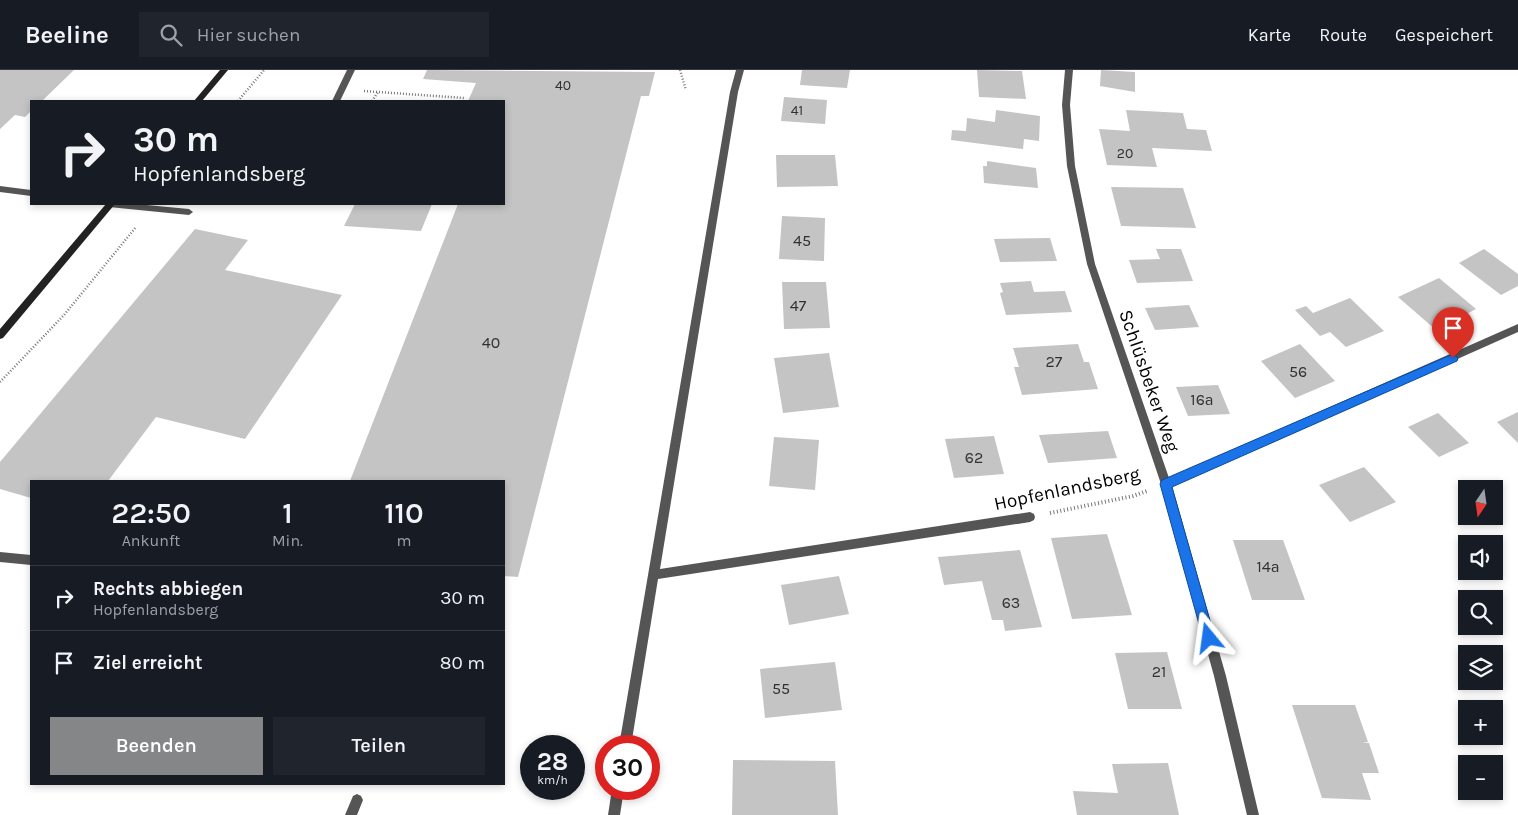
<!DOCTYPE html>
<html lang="de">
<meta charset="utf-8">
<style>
:root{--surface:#171b24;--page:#20242c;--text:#f1f3f6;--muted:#9ea1a6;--line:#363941;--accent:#858687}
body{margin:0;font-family:Karla,sans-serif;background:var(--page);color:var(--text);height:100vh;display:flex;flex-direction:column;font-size:19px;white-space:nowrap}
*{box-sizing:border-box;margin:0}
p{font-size:16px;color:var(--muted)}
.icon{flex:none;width:28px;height:28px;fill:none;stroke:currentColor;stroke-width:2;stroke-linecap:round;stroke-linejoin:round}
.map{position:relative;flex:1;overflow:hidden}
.side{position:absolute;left:30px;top:410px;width:475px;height:305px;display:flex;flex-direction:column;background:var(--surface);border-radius:0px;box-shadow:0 2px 8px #0003}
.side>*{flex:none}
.hud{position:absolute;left:30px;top:30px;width:475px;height:105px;border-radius:0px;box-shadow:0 2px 8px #0003;background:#171b24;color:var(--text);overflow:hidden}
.needle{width:32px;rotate:193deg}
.fabs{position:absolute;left:1458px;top:410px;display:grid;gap:10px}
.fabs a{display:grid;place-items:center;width:45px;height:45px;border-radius:0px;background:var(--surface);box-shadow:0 2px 8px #0003;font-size:25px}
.speed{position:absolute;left:520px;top:665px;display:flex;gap:10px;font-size:25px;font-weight:700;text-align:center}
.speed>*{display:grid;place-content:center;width:65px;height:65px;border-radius:50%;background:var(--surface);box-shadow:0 2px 8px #0003;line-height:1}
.speed small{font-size:12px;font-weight:400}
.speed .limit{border:8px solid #d22;background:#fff;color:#111}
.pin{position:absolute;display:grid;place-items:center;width:42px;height:42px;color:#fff;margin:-51px -21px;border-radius:50% 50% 50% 0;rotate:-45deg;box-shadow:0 0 5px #0007}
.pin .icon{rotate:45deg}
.me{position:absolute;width:55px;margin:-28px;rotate:344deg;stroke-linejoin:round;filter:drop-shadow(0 0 4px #0008)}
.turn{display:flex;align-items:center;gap:18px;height:105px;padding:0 20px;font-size:22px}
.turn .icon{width:65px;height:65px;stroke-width:2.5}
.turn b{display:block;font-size:35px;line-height:42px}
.eta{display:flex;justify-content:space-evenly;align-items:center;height:85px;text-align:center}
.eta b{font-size:30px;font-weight:600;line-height:35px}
.primary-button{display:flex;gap:10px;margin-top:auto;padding:10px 20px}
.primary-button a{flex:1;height:58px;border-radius:0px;background:var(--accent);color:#fff;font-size:20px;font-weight:600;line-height:58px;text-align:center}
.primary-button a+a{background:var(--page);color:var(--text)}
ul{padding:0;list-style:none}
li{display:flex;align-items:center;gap:15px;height:65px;padding:0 20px;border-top:1px solid var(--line)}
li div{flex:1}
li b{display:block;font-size:19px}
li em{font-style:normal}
header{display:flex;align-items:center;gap:30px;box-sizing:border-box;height:70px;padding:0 25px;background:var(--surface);border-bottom:1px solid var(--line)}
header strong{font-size:24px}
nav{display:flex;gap:28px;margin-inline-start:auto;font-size:18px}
.search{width:350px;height:45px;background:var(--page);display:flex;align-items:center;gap:12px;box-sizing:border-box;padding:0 18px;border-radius:0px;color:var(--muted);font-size:19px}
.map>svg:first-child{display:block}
.building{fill:#c4c4c4}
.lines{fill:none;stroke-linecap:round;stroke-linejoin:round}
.path-far1{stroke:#777;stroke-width:2.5;stroke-dasharray:1 2;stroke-linecap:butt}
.path{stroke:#777;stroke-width:4;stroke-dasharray:1 2.5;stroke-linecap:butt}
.lane{fill:#555;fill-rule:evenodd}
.street{fill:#555;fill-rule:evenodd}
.secondary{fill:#222;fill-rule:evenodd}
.route{fill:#1a73e8;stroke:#114b97}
.labels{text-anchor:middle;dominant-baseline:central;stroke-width:4.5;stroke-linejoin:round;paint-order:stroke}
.far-number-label{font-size:14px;fill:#313131}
.number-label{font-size:16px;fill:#313131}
.street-label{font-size:19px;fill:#000;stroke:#fff}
</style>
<header>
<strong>Beeline</strong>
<div class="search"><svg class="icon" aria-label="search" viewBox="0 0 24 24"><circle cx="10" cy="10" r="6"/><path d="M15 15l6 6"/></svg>Hier suchen</div>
<nav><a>Karte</a><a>Route</a><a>Gespeichert</a></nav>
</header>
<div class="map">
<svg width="1518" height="745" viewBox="0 0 1518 745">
<rect width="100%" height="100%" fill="#fff"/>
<g class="building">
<path d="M0,0H74L42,31H31V41L25,47L15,45L0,59Z"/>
<path d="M427,0L655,2L649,26H641L518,507L504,506V411H350L458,134H504V31H468L476,13L423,9Z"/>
<path d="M802,0H850L847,18L800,15Z"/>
<path d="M977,0L1022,1L1026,29L979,27Z"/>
<path d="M1101,0L1135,2V22L1100,16Z"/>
<path d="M784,27L827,30L825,54L781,51Z"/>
<path d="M996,40L1040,46L1039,71L1024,69L1023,79L951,70L952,60L966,61L967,48L995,52Z"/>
<path d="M1126,40L1183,43L1187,59L1206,60L1212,81L1152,78L1157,97L1107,95L1099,59L1130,61Z"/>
<path d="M776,85H835L838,116L777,117Z"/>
<path d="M987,91L1036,98L1038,118L984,113L983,96H987Z"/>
<path d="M1111,117L1183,118L1196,158L1121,156Z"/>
<path d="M355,134H432L421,161L344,156Z"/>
<path d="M782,146L825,148L824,191L779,189Z"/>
<path d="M195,159L248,170L225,200L342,225L245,369L156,347L108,411H31V428L0,419V392Z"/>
<path d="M1050,168L1057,191L1000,192L994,169Z"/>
<path d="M1156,179H1181L1193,211L1137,213L1129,190L1160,189Z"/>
<path d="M1484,179L1518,204V216L1501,225L1459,193Z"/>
<path d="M1439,208L1476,239L1436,260L1398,227Z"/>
<path d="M1031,211L1034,222L1065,221L1072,242L1006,245L1000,223L1003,222L1000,213Z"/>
<path d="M782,212H826L830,258L784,259Z"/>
<path d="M1350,228L1384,261L1346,277L1330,262L1320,266L1295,240L1306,236L1313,243Z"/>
<path d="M1189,235L1199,257L1155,260L1145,238Z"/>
<path d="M1078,274L1084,292H1089L1098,319L1022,325L1014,297H1019L1013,278Z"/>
<path d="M1300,274L1335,311L1295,328L1261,291Z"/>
<path d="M829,283L839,337L783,343L774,288Z"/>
<path d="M1218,315L1230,344L1188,346L1176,317Z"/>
<path d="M1518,342V373L1497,352Z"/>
<path d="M1438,343L1469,373L1439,387L1408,357Z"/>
<path d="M1108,361L1117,388L1048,393L1039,365Z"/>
<path d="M994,366L1004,404L954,408L945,369Z"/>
<path d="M774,367L819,370L815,420L769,416Z"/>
<path d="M1364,397L1396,432L1350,452L1319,415Z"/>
<path d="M1107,464L1132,545L1072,549L1051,468Z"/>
<path d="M1233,470H1283L1305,530H1252Z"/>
<path d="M1020,480L1042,557L1005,561L1003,550H992L982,511L944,515L938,487Z"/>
<path d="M839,506L849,544L789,555L781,515Z"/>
<path d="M1167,582L1182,639H1128L1115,583Z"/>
<path d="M835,592L842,640L765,648L760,599Z"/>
<path d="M1292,635H1355L1368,672L1362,673H1369L1379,703H1362L1371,730L1322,728Z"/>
<path d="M733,690L835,691L838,745H732Z"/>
<path d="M1168,693L1179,745H1077L1073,721L1118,723L1112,694Z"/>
</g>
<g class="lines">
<g class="path-far1">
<path d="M680,0L686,20"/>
<path d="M364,21L464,28"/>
<path d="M238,31L264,0"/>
<path d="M372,31L378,22"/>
<path d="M0,312L64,245L136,157"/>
</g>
<path class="path" d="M1050,443L1133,426L1147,421"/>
<g class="lane">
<path d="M347,0H355L340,31H332Z"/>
<path d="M0,116L31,120V126L0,122Z"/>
<path d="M105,134H136L189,139L193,142L189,145L109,137Z"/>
<path d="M0,482L31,485V495L0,492Z"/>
<path d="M357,724L361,726L363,730L357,745H345L353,726Z"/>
</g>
<g class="street">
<path d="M736,0H744L738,22L660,499L1030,442L1034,444L1035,447L1034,450L1030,452L658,509L631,676H619L730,22Z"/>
<path d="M1065,0H1073L1070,35L1075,96L1095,194L1169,408L1518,254V262L1172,416L1226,606L1259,745H1247L1214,606L1161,414L1087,194L1067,96L1062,35Z"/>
<path d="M612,719H624L620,745H608Z"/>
</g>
<g class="secondary">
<path d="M220,0H228L202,31H194Z"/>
<path d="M106,134H115L3,268L0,269V259Z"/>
</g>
</g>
<path class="route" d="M1453,284L1458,288L1457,291L1172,417L1215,568L1213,572L1209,574L1204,572L1160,414L1162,410Z"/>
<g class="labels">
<g class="far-number-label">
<text x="563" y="15">40</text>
<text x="797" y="40">41</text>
<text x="1125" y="83">20</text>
</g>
<g class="number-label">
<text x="802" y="170">45</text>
<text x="798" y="235">47</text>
<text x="491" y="272">40</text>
<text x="1054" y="291">27</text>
<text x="1298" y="301">56</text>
<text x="1202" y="329">16a</text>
<text x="974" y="387">62</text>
<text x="1268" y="496">14a</text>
<text x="1011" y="532">63</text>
<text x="1159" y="601">21</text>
<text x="781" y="618">55</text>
</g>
<g class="street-label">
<text transform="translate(1149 311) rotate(71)">Schlüsbeker Weg</text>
<text transform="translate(1067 419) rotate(-12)">Hopfenlandsberg</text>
</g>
</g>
</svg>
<div class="fabs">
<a><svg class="needle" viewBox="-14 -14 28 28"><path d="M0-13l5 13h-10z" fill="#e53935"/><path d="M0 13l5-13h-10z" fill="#9ea1a6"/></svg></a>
<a><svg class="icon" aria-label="sound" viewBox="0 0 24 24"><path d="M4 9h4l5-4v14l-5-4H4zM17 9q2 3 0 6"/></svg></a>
<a><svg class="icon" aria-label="search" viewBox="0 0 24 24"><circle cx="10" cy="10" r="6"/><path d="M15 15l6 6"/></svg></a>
<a><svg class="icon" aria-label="layers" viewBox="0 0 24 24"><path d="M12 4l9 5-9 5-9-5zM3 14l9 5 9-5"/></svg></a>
<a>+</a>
<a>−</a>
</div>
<div class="speed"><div>28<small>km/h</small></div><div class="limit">30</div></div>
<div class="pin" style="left:1453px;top:288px;background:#d93025"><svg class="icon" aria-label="arrive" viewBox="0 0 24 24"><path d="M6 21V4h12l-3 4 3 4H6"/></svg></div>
<svg class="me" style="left:1209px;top:568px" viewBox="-20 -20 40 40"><path d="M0-17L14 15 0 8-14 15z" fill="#1a73e8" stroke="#fff" stroke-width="4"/></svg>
<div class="hud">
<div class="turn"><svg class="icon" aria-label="right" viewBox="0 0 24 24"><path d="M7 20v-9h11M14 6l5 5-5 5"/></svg><div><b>30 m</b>Hopfenlandsberg</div></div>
</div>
<section class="side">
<div class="eta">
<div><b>22:50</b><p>Ankunft</p></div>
<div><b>1</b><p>Min.</p></div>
<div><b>110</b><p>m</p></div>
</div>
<ul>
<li><svg class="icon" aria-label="right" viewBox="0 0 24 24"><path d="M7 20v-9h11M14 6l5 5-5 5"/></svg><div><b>Rechts abbiegen</b><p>Hopfenlandsberg</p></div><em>30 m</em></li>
<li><svg class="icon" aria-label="arrive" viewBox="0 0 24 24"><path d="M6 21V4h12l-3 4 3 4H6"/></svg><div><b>Ziel erreicht</b></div><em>80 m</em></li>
</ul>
<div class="primary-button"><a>Beenden</a><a>Teilen</a></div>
</section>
</div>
